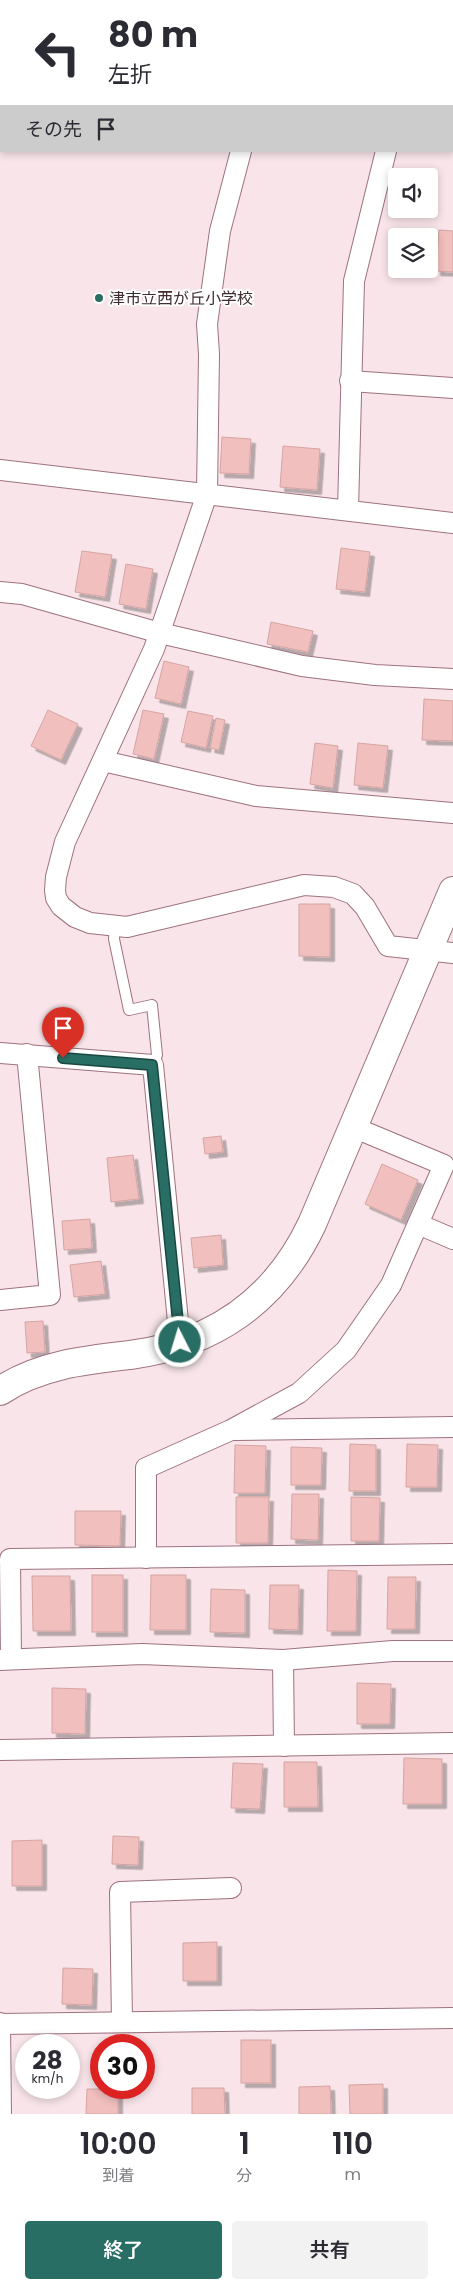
<!DOCTYPE html>
<html lang="ja">
<meta charset="utf-8">
<style>
:root{--surface:#fff;--page:#f2f2f3;--text:#2b2b33;--muted:#7c7c81;--accent:#286e64}
body{margin:0;font-family:Poppins,"Noto Sans JP",sans-serif;background:var(--page);color:var(--text);height:100vh;display:flex;flex-direction:column;font-size:19px;white-space:nowrap}
*{box-sizing:border-box;margin:0}
p{font-size:16px;color:var(--muted)}
.icon{flex:none;width:28px;height:28px;fill:none;stroke:currentColor;stroke-width:2;stroke-linecap:round;stroke-linejoin:round}
.map{position:relative;height:2114px;overflow:hidden}
.panel{display:flex;flex-direction:column;background:var(--surface);flex:1}
.panel>*{flex:none}
.hud{position:absolute;left:0px;top:0px;width:454px;height:152px;box-shadow:0 2px 8px #0003;background:#fff;color:var(--text);overflow:hidden}
.buttons{position:absolute;left:388px;top:168px;display:grid;gap:10px}
.buttons a{display:grid;place-items:center;width:50px;height:50px;border-radius:5px;background:var(--surface);box-shadow:0 2px 8px #0003;font-size:25px}
.speed{position:absolute;left:15px;top:2034px;display:flex;gap:10px;font-size:25px;font-weight:700;text-align:center}
.speed>*{display:grid;place-content:center;width:65px;height:65px;border-radius:50%;background:var(--surface);box-shadow:0 2px 8px #0003;line-height:1}
.speed small{font-size:12px;font-weight:400}
.speed .limit{border:8px solid #d22;background:#fff;color:#111}
.pin{position:absolute;display:grid;place-items:center;width:42px;height:42px;color:#fff;margin:-51px -21px;border-radius:50% 50% 50% 0;rotate:-45deg;box-shadow:0 0 5px #0007}
.pin .icon{rotate:45deg}
.me{position:absolute;width:55px;margin:-28px;rotate:355deg;stroke-linejoin:round;filter:drop-shadow(0 0 4px #0008)}
.turn{display:flex;align-items:center;gap:18px;height:105px;padding:0 25px;font-size:22px}
.turn .icon{width:65px;height:65px;stroke-width:2.5}
.turn b{display:block;font-size:35px;line-height:42px}
.then{display:flex;align-items:center;height:48px;padding:0 25px;background:#0003;gap:10px;font-size:19px}
.eta{display:flex;justify-content:space-evenly;align-items:center;height:85px;text-align:center}
.eta b{font-size:30px;font-weight:600;line-height:35px}
.button{display:flex;gap:10px;margin-top:auto;padding:10px 25px}
.button a{flex:1;height:58px;border-radius:5px;background:var(--accent);color:#fff;font-size:20px;font-weight:600;line-height:58px;text-align:center}
.button a+a{background:var(--page);color:var(--text)}
.map>svg:first-child{display:block}
.building{fill:#f1bfbd;stroke:#d5a5a2;filter:url(#shadow)}
.lines{fill:none;stroke-linecap:round;stroke-linejoin:round}
.lane-casing{stroke:#9e727e;stroke-width:12}
.street-casing{stroke:#9e727e;stroke-width:22}
.secondary-casing{stroke:#9e727e;stroke-width:30}
.lane{stroke:#fff;stroke-width:10}
.street{stroke:#fff;stroke-width:20}
.secondary{stroke:#fff;stroke-width:28}
.route-casing{stroke:#1a4841;stroke-width:12}
.route{stroke:#286e64;stroke-width:9}
.poi-dot{fill:#286e64;stroke:#fff;stroke-width:2}
.labels{text-anchor:middle;dominant-baseline:central;stroke-width:4;stroke-linejoin:round;paint-order:stroke}
.poi-label{font-size:16px;fill:#402d32;stroke:#fff;text-anchor:start}
</style>
<div class="map">
<svg width="453" height="2114" viewBox="0 0 453 2114">
<defs>
<filter id="shadow"><feDropShadow dx="4.5" dy="4.5" stdDeviation="0" flood-color="#0004"/></filter>
</defs>
<rect width="100%" height="100%" fill="#f8e4e9"/>
<g class="building">
<path d="M439,230L453,231V272L436,271Z"/>
<path d="M222,437L251,439L249,474L220,473Z"/>
<path d="M283,446L320,449L317,490L280,487Z"/>
<path d="M341,548L370,552L365,592L336,589Z"/>
<path d="M82,551L112,555L105,597L75,592Z"/>
<path d="M126,564L153,569L146,609L119,604Z"/>
<path d="M271,622L313,631L308,652L267,644Z"/>
<path d="M164,661L189,667L181,704L155,698Z"/>
<path d="M424,699L453,701V741L422,740Z"/>
<path d="M48,710L78,724L61,760L31,746Z"/>
<path d="M143,710L164,714L154,759L133,754Z"/>
<path d="M188,711L213,716L206,748L181,742Z"/>
<path d="M216,718L225,720L219,750L210,748Z"/>
<path d="M315,743L338,746L333,788L310,784Z"/>
<path d="M358,743L388,746L383,788L354,785Z"/>
<path d="M299,904H330V957L299,956Z"/>
<path d="M221,1136L223,1152L205,1154L203,1138Z"/>
<path d="M133,1155L139,1199L111,1202L107,1158Z"/>
<path d="M382,1164L418,1180L401,1220L365,1204Z"/>
<path d="M90,1219L92,1248L64,1250L62,1221Z"/>
<path d="M221,1235L223,1265L194,1268L191,1238Z"/>
<path d="M101,1261L105,1294L74,1297L70,1265Z"/>
<path d="M43,1321L45,1352L27,1353L25,1322Z"/>
<path d="M350,1444L376,1445V1491H349Z"/>
<path d="M407,1444L438,1445L437,1487H406Z"/>
<path d="M235,1445L266,1446L265,1493H234Z"/>
<path d="M291,1447L322,1448L321,1485H291Z"/>
<path d="M292,1494H319L318,1540L291,1539Z"/>
<path d="M236,1497H269L268,1543H236Z"/>
<path d="M351,1497L380,1498L379,1541H351Z"/>
<path d="M75,1511H121L120,1546L75,1545Z"/>
<path d="M328,1570L357,1571L356,1631H327Z"/>
<rect x="92" y="1575" width="31" height="57"/>
<path d="M151,1575H186V1630H150Z"/>
<path d="M32,1576H70L71,1631H33Z"/>
<path d="M388,1577H416L415,1629H387Z"/>
<path d="M270,1585H299L298,1630L269,1629Z"/>
<path d="M211,1589L245,1590V1633L210,1632Z"/>
<path d="M357,1683L391,1684L390,1724H357Z"/>
<path d="M52,1688L86,1689L85,1734L52,1733Z"/>
<path d="M404,1758L442,1759V1804H403Z"/>
<path d="M284,1762H317L318,1807H284Z"/>
<path d="M233,1763L263,1764L260,1809L231,1808Z"/>
<path d="M113,1836L139,1837L138,1865L112,1864Z"/>
<path d="M42,1840V1886H12V1841Z"/>
<path d="M217,1942V1981H183V1943Z"/>
<path d="M63,1968L93,1969L92,2005L62,2004Z"/>
<rect x="241" y="2040" width="30" height="43"/>
<path d="M383,2084V2114H350L349,2085Z"/>
<path d="M330,2086L331,2114H299V2087Z"/>
<path d="M192,2088H224L225,2114H192Z"/>
<path d="M87,2089H118V2114H86Z"/>
</g>
<g class="lines">
<g class="lane-casing">
<path id="lane" d="M115,926L114,939L129,1010L152,1005L157,1055L153,1065"/>
</g>
<g class="street-casing">
<g id="street">
<path d="M153,1L154,0"/>
<path d="M281,1V0"/>
<path d="M426,1V0"/>
<path d="M0,45H1"/>
<path d="M452,109H453"/>
<path d="M241,151L220,231L207,324L209,354L207,494L154,649L65,842L56,877L55,890L56,898L61,906L75,917L90,923L127,927L304,885L334,887L353,894L365,907L388,946L453,953"/>
<path d="M350,381L453,388"/>
<path d="M0,470L453,523"/>
<path d="M348,510L354,281L386,151"/>
<path d="M0,592L22,594L160,633L302,666L375,675L453,679"/>
<path d="M103,761L256,796L453,813"/>
<path d="M0,1053L153,1065L180,1342"/>
<path d="M418,1224L453,1239"/>
<path d="M0,1300L50,1295L27,1054"/>
<path d="M235,1430L453,1427"/>
<path d="M146,1558V1468L231,1430L299,1393L346,1350L391,1285L444,1165L353,1127"/>
<path d="M11,1659L10,1559L453,1554"/>
<path d="M0,1660L142,1654L283,1660L393,1651H453"/>
<path d="M283,1660L284,1746"/>
<path d="M0,1750L453,1743"/>
<path d="M122,2022L120,1892L231,1888"/>
<path d="M0,2023L1,2114"/>
<path d="M0,2024L453,2018"/>
</g>
</g>
<g class="secondary-casing">
<path id="secondary" d="M0,1391C38,1365 85,1360 130,1355C214,1344 276,1300 312,1224L453,891"/>
</g>
<use href="#lane" class="lane"/>
<use href="#street" class="street"/>
<use href="#secondary" class="secondary"/>
</g>
<g class="lines">
<g class="route-casing">
<path id="route" d="M63,1058L152,1065L180,1342"/>
</g>
<use href="#route" class="route"/>
</g>
<circle class="poi-dot" cx="99" cy="298" r="5"/>
<g class="labels">
<g class="poi-label">
<text x="109" y="298">津市立西が丘小学校</text>
</g>
</g>
</svg>
<div class="buttons">
<a><svg class="icon" aria-label="sound" viewBox="0 0 24 24"><path d="M4 9h4l5-4v14l-5-4H4zM17 9q2 3 0 6"/></svg></a>
<a><svg class="icon" aria-label="layers" viewBox="0 0 24 24"><path d="M12 4l9 5-9 5-9-5zM3 14l9 5 9-5"/></svg></a>
</div>
<div class="speed"><div>28<small>km/h</small></div><div class="limit">30</div></div>
<div class="pin" style="left:63px;top:1058px;background:#d93025"><svg class="icon" aria-label="arrive" viewBox="0 0 24 24"><path d="M6 21V4h12l-3 4 3 4H6"/></svg></div>
<svg class="me" style="left:180px;top:1342px" viewBox="-20 -20 40 40"><circle r="17" fill="#286e64" stroke="#fff" stroke-width="3"/><path d="M0-11L8 9 0 5-8 9z" fill="#fff"/></svg>
<div class="hud">
<div class="turn"><svg class="icon" aria-label="left" viewBox="0 0 24 24"><path d="M17 20v-9H6M10 6l-5 5 5 5"/></svg><div><b>80 m</b>左折</div></div>
<div class="then">その先<svg class="icon" aria-label="arrive" viewBox="0 0 24 24"><path d="M6 21V4h12l-3 4 3 4H6"/></svg></div>
</div>
</div>
<section class="panel">
<div class="eta">
<div><b>10:00</b><p>到着</p></div>
<div><b>1</b><p>分</p></div>
<div><b>110</b><p>m</p></div>
</div>
<div class="button"><a>終了</a><a>共有</a></div>
</section>
